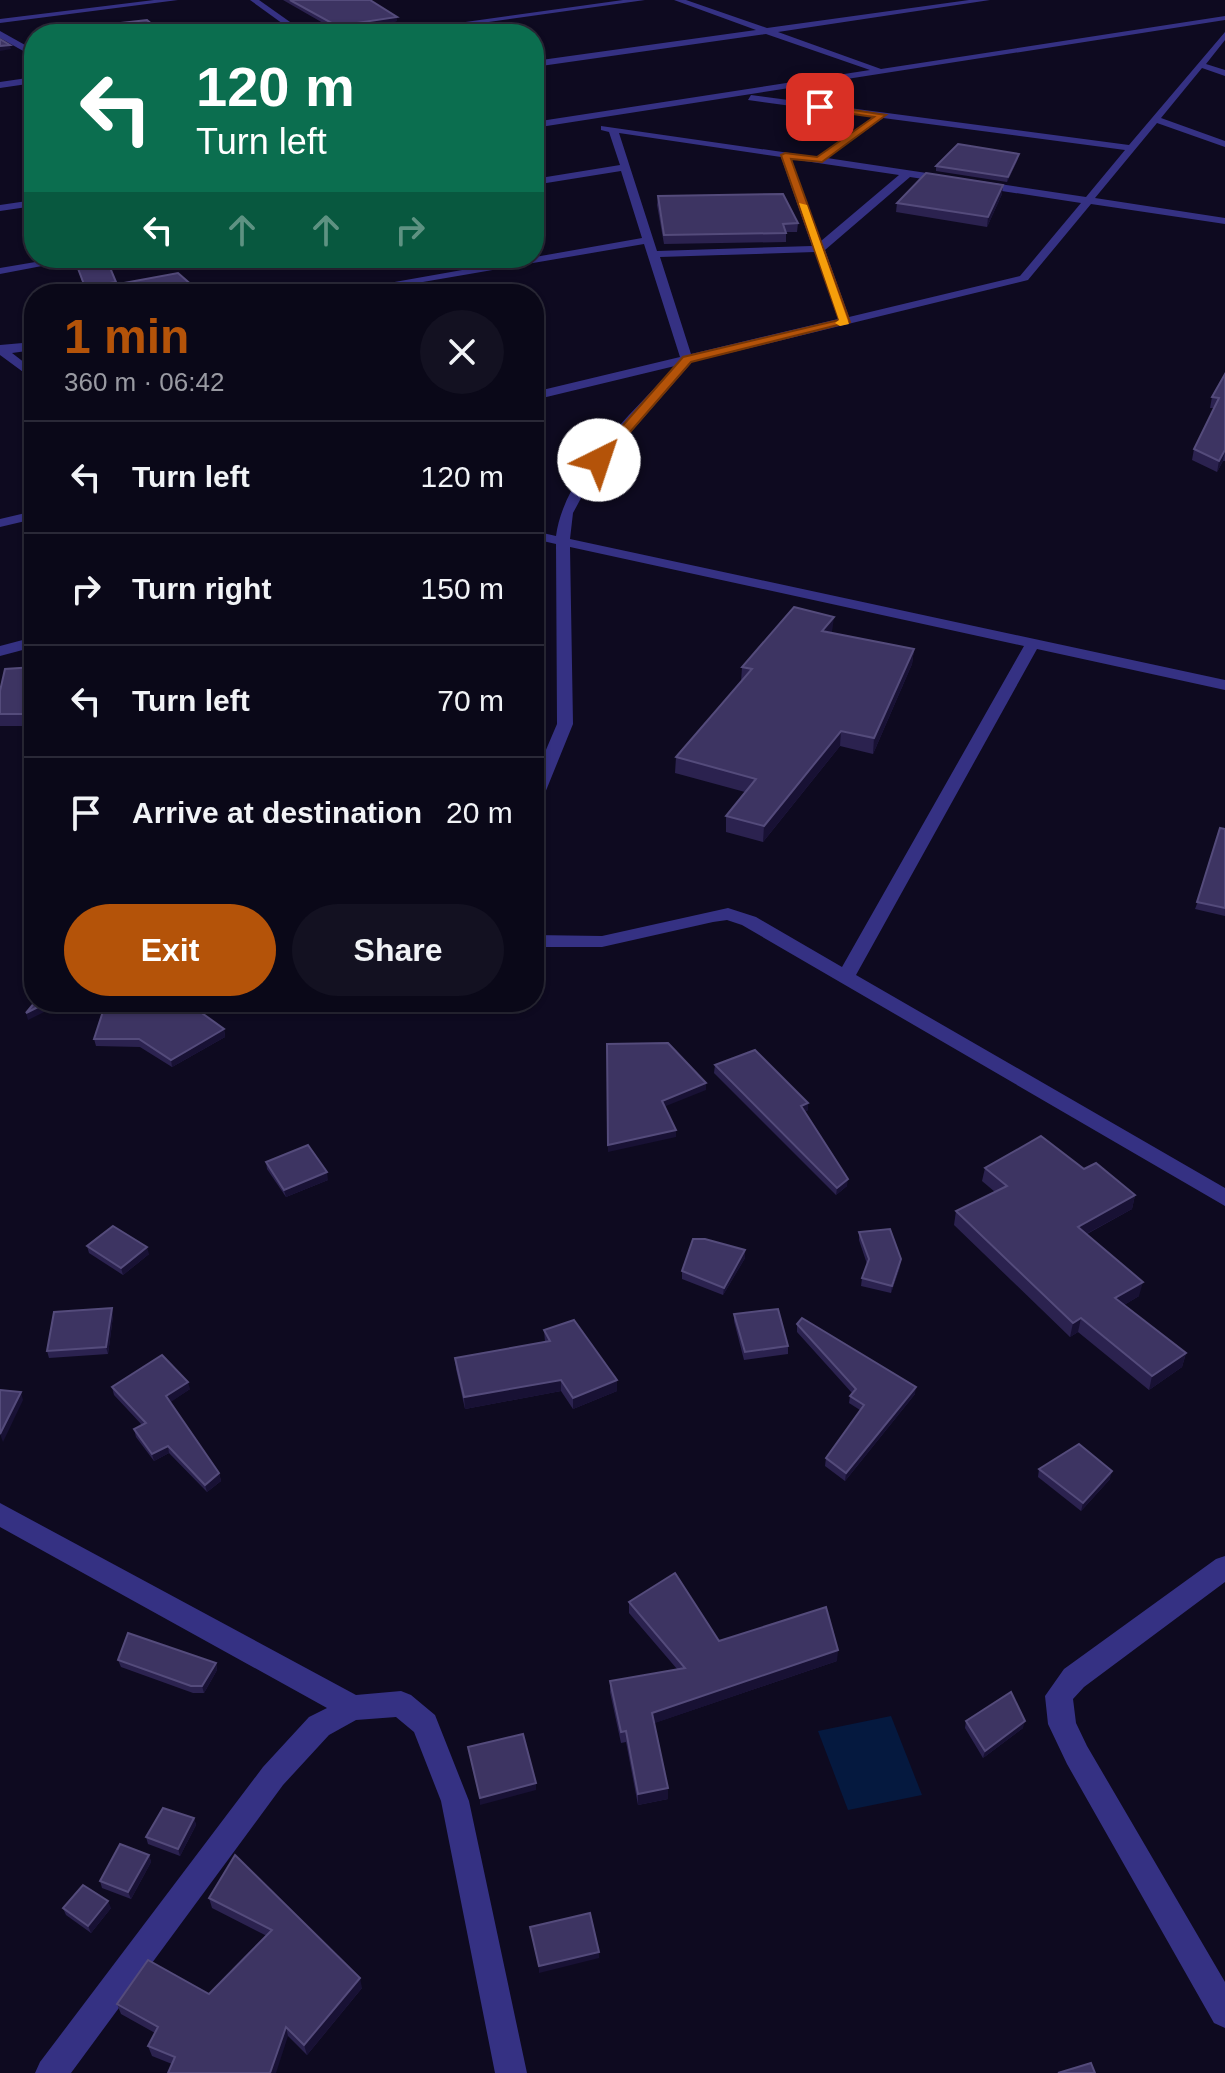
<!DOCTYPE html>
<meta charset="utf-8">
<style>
:root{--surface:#0a0818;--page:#131121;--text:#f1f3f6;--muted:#999aa2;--line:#2a2937;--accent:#b45309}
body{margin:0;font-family:Helvetica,sans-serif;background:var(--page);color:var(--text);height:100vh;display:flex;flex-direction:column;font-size:30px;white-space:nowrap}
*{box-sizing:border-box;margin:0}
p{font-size:26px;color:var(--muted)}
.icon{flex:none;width:44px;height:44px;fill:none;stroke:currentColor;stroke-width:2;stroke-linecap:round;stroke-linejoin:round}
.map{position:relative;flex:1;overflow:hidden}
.drawer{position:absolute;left:24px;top:284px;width:520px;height:728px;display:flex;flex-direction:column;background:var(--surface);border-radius:32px;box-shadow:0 2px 6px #0004,0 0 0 2px var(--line)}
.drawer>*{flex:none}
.hud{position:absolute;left:24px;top:24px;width:520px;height:244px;border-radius:32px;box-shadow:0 2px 6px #0004,0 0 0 2px var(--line);background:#0b6e4f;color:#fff;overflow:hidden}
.pin{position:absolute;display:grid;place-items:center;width:68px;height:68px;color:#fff;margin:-34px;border-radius:16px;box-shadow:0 4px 12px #0006}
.me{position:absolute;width:88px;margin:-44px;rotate:41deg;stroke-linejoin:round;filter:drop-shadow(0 0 6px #0008)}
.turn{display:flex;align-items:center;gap:28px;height:168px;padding:0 40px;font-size:36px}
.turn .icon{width:104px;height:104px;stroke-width:2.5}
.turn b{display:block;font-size:56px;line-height:68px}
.lanes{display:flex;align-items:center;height:76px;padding:0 40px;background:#0003;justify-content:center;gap:40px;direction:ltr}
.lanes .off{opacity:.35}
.round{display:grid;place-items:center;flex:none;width:84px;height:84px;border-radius:42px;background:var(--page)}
.summary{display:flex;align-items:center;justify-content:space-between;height:136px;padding:0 40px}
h1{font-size:48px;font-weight:700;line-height:60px;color:var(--accent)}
.primary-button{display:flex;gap:16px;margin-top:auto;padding:16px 40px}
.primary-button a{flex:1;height:92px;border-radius:48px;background:var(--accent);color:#fff;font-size:32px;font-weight:700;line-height:92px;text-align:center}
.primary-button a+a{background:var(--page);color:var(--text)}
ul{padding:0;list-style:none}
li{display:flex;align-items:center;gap:24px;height:112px;padding:0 40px;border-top:2px solid var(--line)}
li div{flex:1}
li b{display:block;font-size:30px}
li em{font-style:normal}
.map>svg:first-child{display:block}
.water{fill:#05193f}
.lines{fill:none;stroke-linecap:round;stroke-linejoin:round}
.minor{fill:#353183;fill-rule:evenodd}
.wall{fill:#2b224f}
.shaded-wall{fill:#181134}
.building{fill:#3d3462;stroke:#544b7b;stroke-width:2}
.route{fill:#b45309;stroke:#753606;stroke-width:2}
.slow{fill:#f59e0b}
</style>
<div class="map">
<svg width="1225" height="2073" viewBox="0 0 1225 2073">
<rect width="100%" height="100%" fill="#0e0a20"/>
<path class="water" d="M891,1716L922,1795L848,1810L818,1731Z"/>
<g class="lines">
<g class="minor">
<path d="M154,0H178L0,23V19Z"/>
<path d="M250,0H259L307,34H297Z"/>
<path d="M623,0H645L403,34H380Z"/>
<path d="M674,0H686L767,28L969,0H990L778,32L881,69L1225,16V20L534,128V122L870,70L766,34L534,67V61L756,30Z"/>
<path d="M0,31L34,50V57L0,38Z"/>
<path d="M1225,32V40L1206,64L1225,70V76L1202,68L1161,118L1225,141V147L1157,123L1095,198L1225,218V224L1091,204L1028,280L692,362L604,463L587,487L573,513L570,539L1225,680V690L1037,649L856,975L1225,1188V1206L742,925L727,920L713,922L602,947H534V935L602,936L728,908L756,917L842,967L1024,646L570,547L573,724L543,798L534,803V778L557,724L556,544L534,539V531L556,536C564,473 634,412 675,366L534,400V392L680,357L644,244L353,294H327L642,238L621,171L534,185V179L620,165L609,132L601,130V126L817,157L873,117L748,100L751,95L1129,145ZM883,118L1125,150L1086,197L827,158ZM619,133L781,157L812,246L657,251ZM791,159L899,175L821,241ZM910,177L1081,203L1020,276L849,317L825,250ZM815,252L838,319L691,354L660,257Z"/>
<path d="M34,77V83L0,88V82Z"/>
<path d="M34,200V206L0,211V205Z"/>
<path d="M59,258H84L0,274V268Z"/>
<path d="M34,342V350L12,353L34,370V380L0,355V345Z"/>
<path d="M34,511V519L0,527V519Z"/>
<path d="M34,637V647L0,656V646Z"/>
<path d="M0,1503L356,1695L401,1691L411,1695L435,1715L469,1801L527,2073H495L441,1801L414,1732L396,1717L356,1720L329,1735L283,1785L71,2073H35L40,2062L263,1767L309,1717L327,1708L0,1527Z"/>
<path d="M1225,1556V1582L1084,1687L1073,1699L1076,1723L1087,1746L1225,1982V2028L1214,2023L1067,1764L1048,1724L1045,1696L1064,1669L1216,1559Z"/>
</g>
</g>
<g class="wall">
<path d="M283,0H370L397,17V21L337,31Z"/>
<path d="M103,25L160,31L189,34H109L104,29Z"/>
<path d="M1018,159L1007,182L936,171V166Z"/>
<path d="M1002,194L987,227L896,212L897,203Z"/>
<path d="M658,196L798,223L797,232H786V242L664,244L657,205Z"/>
<path d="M74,258L116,284L202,294H98L97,291L86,293Z"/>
<path d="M1225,374V461H1223L1217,472L1192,460L1194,449L1214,408H1210L1212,397Z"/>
<path d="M832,632V633L914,649L912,664L873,754L840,746L763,842L726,832V816L745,792L675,773L676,757L741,682L742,667Z"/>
<path d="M34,667V726H0V691Z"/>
<path d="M1225,829V916L1195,909Z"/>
<path d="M202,1004L204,1011L201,1013L224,1029L225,1037L172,1067L140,1047L96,1046L94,1039Z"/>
<path d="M715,1065L808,1103V1110L804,1112L847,1186L836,1195L714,1073Z"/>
<path d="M266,1162L328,1180L286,1197L267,1169Z"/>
<path d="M985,1168L1084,1169L1135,1195L1132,1209L1087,1234L1139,1296L1124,1305L1186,1353L1182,1367L1149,1390L1078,1332L1070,1337L954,1225L956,1211L995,1192L982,1181Z"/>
<path d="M859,1232L900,1267L891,1293L861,1286L862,1278L867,1264L859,1240Z"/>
<path d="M87,1246L149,1254L123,1275L89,1253Z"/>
<path d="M745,1250V1258L723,1295L682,1279V1271Z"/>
<path d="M734,1314L788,1346V1354L744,1360L734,1321Z"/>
<path d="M113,1316L108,1354L49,1358L47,1351Z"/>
<path d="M797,1324L915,1394L845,1481L825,1466L826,1458L860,1410L849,1403L850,1396L852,1393L797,1332Z"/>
<path d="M544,1330L617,1391L573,1409L561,1391L465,1409L456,1369L455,1358L545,1342Z"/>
<path d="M112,1387L190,1389L170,1402L219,1473L221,1481L207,1492L169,1453L154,1461L136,1437L134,1429L142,1425L114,1395Z"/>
<path d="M1039,1469L1110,1479L1081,1511L1038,1477Z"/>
<path d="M629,1602L719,1641L837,1661L654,1723L668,1788V1799L638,1805L626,1742L621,1743L610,1692V1681L677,1669L629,1613Z"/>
<path d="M118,1660L216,1663L217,1670L204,1693H193L121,1667Z"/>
<path d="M966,1721L1023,1728L983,1758L965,1728Z"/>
<path d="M194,1818L196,1825L180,1856L148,1844L146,1837Z"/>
<path d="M149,1855L151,1862L131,1899L102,1888L100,1881Z"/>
<path d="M235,1855L362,1988L307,2055L288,2036L172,2064L152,2056L148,2046L155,2033L121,2014L117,2004L209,1994L267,1936L212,1908L209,1898Z"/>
<path d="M63,1908H111L91,1933L66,1915Z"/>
</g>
<g class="shaded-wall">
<path d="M397,17V21L337,31V26Z"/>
<path d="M10,45L11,49L0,51V46Z"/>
<path d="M1019,154L1018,159L1007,182L1008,177Z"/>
<path d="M1003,185L1002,194L987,227L988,217Z"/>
<path d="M116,282V288H97V291L86,293L85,287Z"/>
<path d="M1225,450L1223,461L1217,472L1219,461Z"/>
<path d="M834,617L832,632L821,646L822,631Z"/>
<path d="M914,649L912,664L873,754L874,738Z"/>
<path d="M841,731L840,746L763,842L764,826Z"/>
<path d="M48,1002H64L28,1020L26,1013Z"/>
<path d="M202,1004L204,1011L196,1016L195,1008Z"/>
<path d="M224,1029L225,1037L172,1067L171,1060Z"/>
<path d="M706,1083V1090L661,1108L662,1101Z"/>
<path d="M808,1103V1110L800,1114L801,1106Z"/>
<path d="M676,1130V1137L608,1152V1145Z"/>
<path d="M327,1172L328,1180L286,1197L284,1190Z"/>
<path d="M848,1179L847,1186L836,1195L837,1188Z"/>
<path d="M1135,1195L1132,1209L1075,1240L1078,1227Z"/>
<path d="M147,1247L149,1254L123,1275L121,1268Z"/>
<path d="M745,1250V1258L723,1295L724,1288Z"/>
<path d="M901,1259L900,1267L891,1293L892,1286Z"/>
<path d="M1143,1282L1139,1296L1112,1312L1115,1298Z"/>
<path d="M112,1308L113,1316L108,1354L106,1347Z"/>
<path d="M1081,1318L1078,1332L1070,1337L1073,1323Z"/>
<path d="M1186,1353L1182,1367L1149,1390L1152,1376Z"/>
<path d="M561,1380V1391L465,1409L464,1397Z"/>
<path d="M617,1380V1391L573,1409V1398Z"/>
<path d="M188,1382L190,1389L168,1404L166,1396Z"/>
<path d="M916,1387L915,1394L845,1481L846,1473Z"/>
<path d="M21,1392L23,1400L3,1442L0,1434Z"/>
<path d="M168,1446L169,1453L154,1461L152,1454Z"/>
<path d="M1112,1471L1110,1479L1081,1511L1083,1503Z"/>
<path d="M219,1473L221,1481L207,1492L205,1485Z"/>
<path d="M838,1650L837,1661L652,1724V1713Z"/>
<path d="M216,1663L217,1670L204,1693L202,1686Z"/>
<path d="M1025,1721L1023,1728L983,1758L985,1751Z"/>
<path d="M536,1783V1790L480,1805V1798Z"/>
<path d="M668,1788V1799L638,1805V1794Z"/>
<path d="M194,1818L196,1825L180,1856L178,1849Z"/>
<path d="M149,1855L151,1862L131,1899L128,1892Z"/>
<path d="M108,1901L111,1908L91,1933L88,1926Z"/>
<path d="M599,1952V1958L539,1973V1966Z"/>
<path d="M360,1978L362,1988L307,2055L304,2045Z"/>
<path d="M286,2027L288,2036L276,2073H270Z"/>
</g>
<g class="building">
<path d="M290,0H370L397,17L337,26Z"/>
<path d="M147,20L160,31L182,28L189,34H114L103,25Z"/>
<path d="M0,39L10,45L0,46Z"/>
<path d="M958,144L1019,154L1008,177L936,166Z"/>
<path d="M926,173L1003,185L988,217L897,203Z"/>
<path d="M783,194L798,223L783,224L786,233L664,235L658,196Z"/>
<path d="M74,258H106L116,282L85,287Z"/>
<path d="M178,273L202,294H102L97,288Z"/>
<path d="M1225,374V450L1219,461L1194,449L1219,398L1212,397Z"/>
<path d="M794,607L834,617L822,631L914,649L874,738L841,731L764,826L726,816L756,779L676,757L752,669L742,667Z"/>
<path d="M34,667V714H0V691L5,669Z"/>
<path d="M1220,828L1225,829V908L1197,902Z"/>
<path d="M35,1002H48L26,1013Z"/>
<path d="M106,1002H197L202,1004L195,1008L224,1029L171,1060L139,1039H94Z"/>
<path d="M668,1043L706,1083L662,1101L676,1130L608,1145L607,1044Z"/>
<path d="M755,1050L808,1103L801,1106L848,1179L837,1188L715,1065Z"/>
<path d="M1041,1136L1084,1169L1096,1163L1135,1195L1078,1227L1143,1282L1115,1298L1186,1353L1152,1376L1081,1318L1073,1323L956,1211L1007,1186L985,1168Z"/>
<path d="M308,1145L327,1172L284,1190L266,1162Z"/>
<path d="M113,1226L147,1247L121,1268L87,1246Z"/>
<path d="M890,1229L901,1259L892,1286L862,1278L869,1259L859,1232Z"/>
<path d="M693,1239H705L745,1250L724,1288L682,1271Z"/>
<path d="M112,1308L106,1347L47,1351L54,1312Z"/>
<path d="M778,1309L788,1346L745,1352L734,1314Z"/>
<path d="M802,1318L916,1387L846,1473L826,1458L864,1405L850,1396L856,1389L797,1324Z"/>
<path d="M574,1320L617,1380L573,1398L561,1380L464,1397L455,1358L550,1341L544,1330Z"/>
<path d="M162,1355L188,1382L166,1396L219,1473L205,1485L168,1446L152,1454L134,1429L146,1423L112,1387Z"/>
<path d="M0,1390L21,1392L0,1434Z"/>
<path d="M1079,1444L1112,1471L1083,1503L1039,1469Z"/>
<path d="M675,1573L719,1641L826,1607L838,1650L652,1713L668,1788L638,1794L626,1731L621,1732L610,1681L685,1668L629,1602Z"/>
<path d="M128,1633L216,1663L202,1686H191L118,1660Z"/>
<path d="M1011,1692L1025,1721L985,1751L966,1721Z"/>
<path d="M523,1734L536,1783L480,1798L468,1747Z"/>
<path d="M163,1808L194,1818L178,1849L146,1837Z"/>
<path d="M120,1844L149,1855L128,1892L100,1881Z"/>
<path d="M235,1855L360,1978L304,2045L286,2027L270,2073H168L175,2057L148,2046L158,2027L117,2004L148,1960L209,1994L272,1930L209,1898Z"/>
<path d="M83,1885L108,1901L88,1926L63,1908Z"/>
<path d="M590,1913L599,1952L539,1966L530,1927Z"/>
<path d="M1091,2063L1095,2073H1058Z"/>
</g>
<path class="route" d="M820,105L886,115L822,162L791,159L850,322L691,362L604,462H595V457L683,357L839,320L781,155L785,153L817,157L874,117L817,109Z"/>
<path class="slow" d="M799,203L807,205L849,324L840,326L835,323L839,320Z"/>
</svg>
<div class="pin" style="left:820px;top:107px;background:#d93025"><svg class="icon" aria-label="arrive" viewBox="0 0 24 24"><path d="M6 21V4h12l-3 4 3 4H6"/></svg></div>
<svg class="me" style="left:599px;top:460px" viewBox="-20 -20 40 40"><circle r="19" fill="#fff"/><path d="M0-13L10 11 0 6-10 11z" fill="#b45309"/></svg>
<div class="hud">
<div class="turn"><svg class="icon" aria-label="left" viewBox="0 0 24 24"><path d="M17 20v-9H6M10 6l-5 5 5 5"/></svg><div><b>120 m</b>Turn left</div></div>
<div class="lanes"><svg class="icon" aria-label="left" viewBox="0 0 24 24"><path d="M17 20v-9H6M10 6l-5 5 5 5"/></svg><svg class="icon off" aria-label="ahead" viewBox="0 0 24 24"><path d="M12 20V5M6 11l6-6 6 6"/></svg><svg class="icon off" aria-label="ahead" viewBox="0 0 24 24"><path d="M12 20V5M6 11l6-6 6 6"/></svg><svg class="icon off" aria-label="right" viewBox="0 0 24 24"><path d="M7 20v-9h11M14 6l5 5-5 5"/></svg></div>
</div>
<section class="drawer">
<div class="summary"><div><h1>1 min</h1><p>360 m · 06:42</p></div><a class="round"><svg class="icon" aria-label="close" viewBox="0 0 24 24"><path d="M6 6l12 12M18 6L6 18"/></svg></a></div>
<ul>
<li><svg class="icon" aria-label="left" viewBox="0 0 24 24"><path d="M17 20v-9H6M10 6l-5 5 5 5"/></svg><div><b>Turn left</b></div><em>120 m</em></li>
<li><svg class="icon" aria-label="right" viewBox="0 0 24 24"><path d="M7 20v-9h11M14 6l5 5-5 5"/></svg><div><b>Turn right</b></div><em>150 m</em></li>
<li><svg class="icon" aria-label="left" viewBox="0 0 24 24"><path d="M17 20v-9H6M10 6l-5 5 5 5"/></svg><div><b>Turn left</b></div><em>70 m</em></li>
<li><svg class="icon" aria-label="arrive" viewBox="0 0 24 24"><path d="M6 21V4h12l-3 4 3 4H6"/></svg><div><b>Arrive at destination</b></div><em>20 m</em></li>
</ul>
<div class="primary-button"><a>Exit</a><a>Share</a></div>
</section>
</div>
